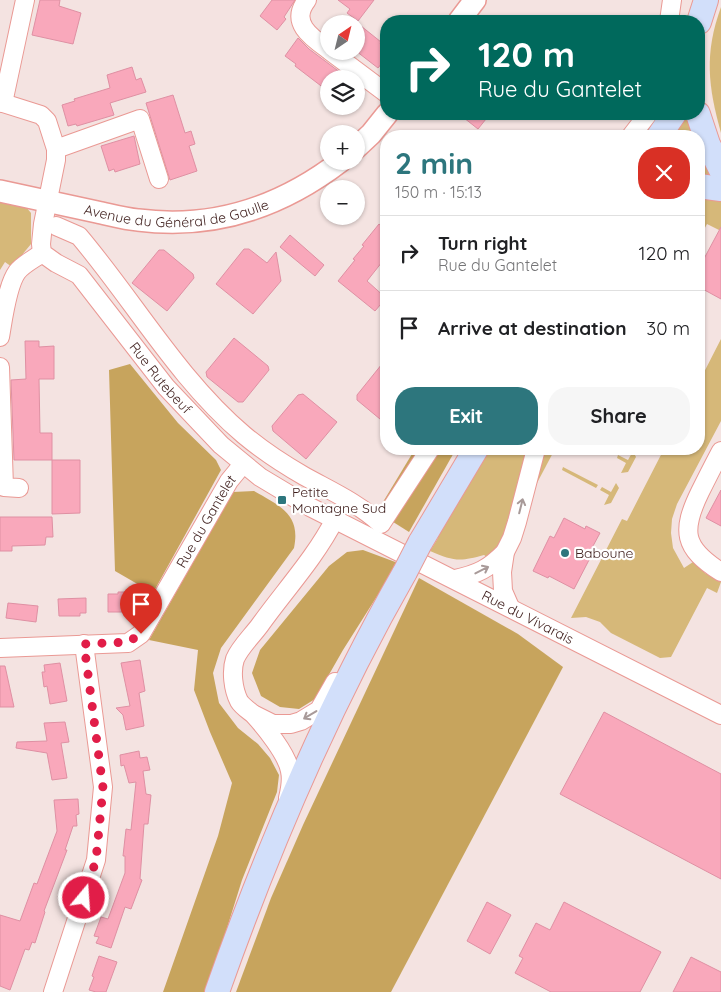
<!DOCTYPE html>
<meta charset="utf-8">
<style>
:root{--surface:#fff;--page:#f6f6f6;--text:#202124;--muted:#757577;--line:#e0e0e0;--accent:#2d767d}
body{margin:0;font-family:Quicksand,sans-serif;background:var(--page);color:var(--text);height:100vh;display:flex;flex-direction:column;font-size:19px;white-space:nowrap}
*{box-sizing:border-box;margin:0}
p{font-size:16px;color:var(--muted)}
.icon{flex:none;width:28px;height:28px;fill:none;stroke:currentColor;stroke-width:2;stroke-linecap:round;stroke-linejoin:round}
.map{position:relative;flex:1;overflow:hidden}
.sheet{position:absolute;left:380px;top:130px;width:325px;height:325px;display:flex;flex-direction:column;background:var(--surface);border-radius:20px;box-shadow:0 1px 4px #0004}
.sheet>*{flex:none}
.top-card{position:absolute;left:380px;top:15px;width:325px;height:105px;border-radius:20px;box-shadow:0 1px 4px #0004;background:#00695c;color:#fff;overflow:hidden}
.needle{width:32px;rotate:35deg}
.tools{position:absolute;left:320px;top:15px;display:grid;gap:10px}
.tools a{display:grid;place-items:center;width:45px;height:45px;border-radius:50%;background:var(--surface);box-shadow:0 1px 4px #0004;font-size:25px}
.pin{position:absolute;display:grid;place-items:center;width:42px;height:42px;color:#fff;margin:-51px -21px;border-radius:50% 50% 50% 0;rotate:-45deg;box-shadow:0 0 5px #0007}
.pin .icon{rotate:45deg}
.me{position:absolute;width:55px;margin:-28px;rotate:18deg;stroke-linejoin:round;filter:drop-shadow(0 0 4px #0008)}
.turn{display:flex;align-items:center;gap:18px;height:105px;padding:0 15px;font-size:22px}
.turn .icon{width:65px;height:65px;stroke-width:2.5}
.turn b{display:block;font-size:35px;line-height:42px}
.round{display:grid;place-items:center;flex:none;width:52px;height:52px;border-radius:20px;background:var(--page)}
.overview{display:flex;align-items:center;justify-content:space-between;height:85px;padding:0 15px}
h1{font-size:30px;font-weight:700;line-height:38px;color:var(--accent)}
.button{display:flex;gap:10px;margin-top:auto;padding:10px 15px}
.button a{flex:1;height:58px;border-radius:20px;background:var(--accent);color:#fff;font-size:20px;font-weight:700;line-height:58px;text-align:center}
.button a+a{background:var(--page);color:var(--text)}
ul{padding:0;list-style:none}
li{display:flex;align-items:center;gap:15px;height:75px;padding:0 15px;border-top:1px solid var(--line)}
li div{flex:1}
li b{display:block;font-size:19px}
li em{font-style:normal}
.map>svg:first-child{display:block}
.green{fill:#d6b879}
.forest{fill:#c7a45d}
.building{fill:#f9a8bb;stroke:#df90a3}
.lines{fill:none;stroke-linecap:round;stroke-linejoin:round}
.minor-casing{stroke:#ea9994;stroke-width:20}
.tertiary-casing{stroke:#ea9994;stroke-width:24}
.secondary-casing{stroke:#ea9994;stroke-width:26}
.minor{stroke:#fff;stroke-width:18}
.tertiary{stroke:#fff;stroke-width:21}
.secondary{stroke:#d2dffa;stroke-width:24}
.secondary-bridge-casing{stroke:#ea9994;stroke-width:26;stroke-linecap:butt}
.secondary-bridge{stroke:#d2dffa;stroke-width:24}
.oneway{stroke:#a89a99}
.route{stroke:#e11d48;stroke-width:9;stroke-dasharray:0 16.2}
.poi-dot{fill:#2d767d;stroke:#fff;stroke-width:2}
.labels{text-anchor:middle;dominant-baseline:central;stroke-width:4.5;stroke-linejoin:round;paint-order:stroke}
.street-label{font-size:14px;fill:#3e1e1c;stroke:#fff}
.poi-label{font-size:14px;fill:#3e1e1c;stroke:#fff;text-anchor:start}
</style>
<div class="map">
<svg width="721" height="992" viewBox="0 0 721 992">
<rect width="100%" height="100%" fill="#f4e3e1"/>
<g class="green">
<path d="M721,7V133C708,86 704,54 721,7Z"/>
<path d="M681,114H687L693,136H668Z"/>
<path d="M699,150L712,178L699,180Z"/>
<path d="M699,192L721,198V231L707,224L699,239Z"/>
<path d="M0,200L26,207L31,213V244L12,267L5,262L0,270Z"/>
<path d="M721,339V421L677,504L672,519L671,533L673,548L684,568L693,562L705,573L721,582L717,593L707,588L671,657L660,658L611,633L600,622L586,617L571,618L622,519L627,521L664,449H699V382Z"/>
<path d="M487,449H529L505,538L490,559L484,555C460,562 453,561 430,551L438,538V532Z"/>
<path d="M541,449H555L528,500Z"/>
<path d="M633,451L636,457L628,472L621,473L626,463L617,458L618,455L628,460Z"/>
<path d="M563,467L598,485L596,488L562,470Z"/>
<path d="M616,483L619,488L611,503L604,505L609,495L600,490L602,487L611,492Z"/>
</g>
<g class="forest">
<path d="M130,364L178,423L216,460L221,470L153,593L115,571L109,370Z"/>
<path d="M415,449H456L409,532L390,520L383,502Z"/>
<path d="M254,491C280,506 301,514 294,548L221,648L213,673L219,703L238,728L258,744L270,758L279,775L277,792L242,880L207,992H163L218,836L232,783L210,732L194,690L198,650L149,640L233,492Z"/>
<path d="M363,550L398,563L343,650L315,699L299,709L280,707L261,696L252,673L260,650L329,566L347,552Z"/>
<path d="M419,578L518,634L563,667L391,992H236L271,898L303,825Z"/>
</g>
<g class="building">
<path d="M40,0H60L59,6L81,13L73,44L32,35Z"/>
<path d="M272,0H295L284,17L286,19L277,30L260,16Z"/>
<path d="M338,0H374L358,21L347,13L350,9Z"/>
<path d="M361,26L381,42L380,44L386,49V58L378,68L356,51V32Z"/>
<path d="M298,38L309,49L349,79H329V92L295,66L296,64L285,56Z"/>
<path d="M132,67L136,80L141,78L146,92L110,103L114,115L77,126L76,124L68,126L62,105L75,101L74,99L110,88L107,75Z"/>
<path d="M173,95L185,133L191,131L195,144L189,146L197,171L170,180L146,103Z"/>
<path d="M459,114H490L478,129Z"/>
<path d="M134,136L140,164L115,172L114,169L109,171L101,146Z"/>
<path d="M379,224L386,230V257L367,281L386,298L375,311L338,281L355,260L353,259L364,246L362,245Z"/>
<path d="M721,227V299L699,287V268Z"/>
<path d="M290,235L324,265L315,276L280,247Z"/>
<path d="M244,249H249L267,263L276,252L281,281L253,314L216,284Z"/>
<path d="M159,250H164L193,274L194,278L167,311L132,283Z"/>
<path d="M234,338L268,366L269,370L243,402H238L207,377L206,372Z"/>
<path d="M25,341H39V347L54,346V379H39L40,433H52V460H14L11,380L26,379Z"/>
<path d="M386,359V424L357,400V395Z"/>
<path d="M303,394L337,422L306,459L273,431L272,426L298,395Z"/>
<path d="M52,460H80V513L52,514Z"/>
<path d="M721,490V526L706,518Z"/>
<path d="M0,517H52L53,537H46L45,545L12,546V551H0Z"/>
<path d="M564,518L585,529L586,526L600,533L586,559L589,560L574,589L549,576L548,578L533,571L550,536L554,538Z"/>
<path d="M118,592H133L134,609H124V612H108V594H118Z"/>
<path d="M86,598V613H80V616H59L58,599Z"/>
<path d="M8,603L38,606L36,622L6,618Z"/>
<path d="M140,660L145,691L139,693L144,726L126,730L123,715L116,708L130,706L121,663Z"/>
<path d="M60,663L67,701L50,704L47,686L44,687L42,672H45L44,665Z"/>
<path d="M0,666H5L14,707H0Z"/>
<path d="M604,712L721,774V879L560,794Z"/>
<path d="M65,722L69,742L61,743L67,778L52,780L47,753L16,748L17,742L47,741L44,723Z"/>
<path d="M139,751L140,758L147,757L150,770L143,771L146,794L151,795L148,824H144L140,879L142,880L131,909L125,907L111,948L96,943L99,937L94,936L101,917L108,919L125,873V856H123L126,829L131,830L136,782L129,783L124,765L121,766L120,755Z"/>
<path d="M78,799L79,814L76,815L77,826H73L65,850H67L44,911L45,912L35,943L32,942L29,950L25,949L10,990L0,986V915L20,921L34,883L37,884L57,831L54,800Z"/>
<path d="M487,902L511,915L490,954L467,941Z"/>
<path d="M564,902L661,952L640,992H551L515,973L523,958L519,956L536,923L550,930Z"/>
<path d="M99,956L117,962L106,992H96L89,990L94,977L92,976Z"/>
<path d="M691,957L721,972V992H673Z"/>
</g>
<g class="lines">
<g class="minor-casing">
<g id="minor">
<path d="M307,0C289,23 312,38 329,50"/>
<path d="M669,21L672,0"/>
<path d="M330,51L386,93"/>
<path id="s1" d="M0,102L41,115L47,121L56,149V160L43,224L41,244L42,253L56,263L79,275L166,387L221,445L260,477L310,507L721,715"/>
<path d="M3,103L25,0"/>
<path d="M631,136L648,114"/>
<path d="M56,149L140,119L159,179"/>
<path d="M56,226L79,236C134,301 178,379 244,435C262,450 283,464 304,476C331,491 358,503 381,524L430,449"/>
<path d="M0,337C3,320 7,286 17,272C23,264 34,259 42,253"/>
<path d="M0,367L4,487L19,488"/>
<path d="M721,451C714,464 707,478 700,492C681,531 683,548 721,572"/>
<path d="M455,579C478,574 488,569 505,552"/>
<path d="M510,607L503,591L502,572L505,552L512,538L517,522L536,449"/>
<path id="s2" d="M0,648L128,643L141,634L229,481L243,464"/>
<path d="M255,715L273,724H291L301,721L319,710L335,682"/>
<path d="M288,798C290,790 292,780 290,771C287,754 265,727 253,714C248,710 242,706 239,701C233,689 231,671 235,659C240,647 252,636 260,625C285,590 315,558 335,519"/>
<path d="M53,992L96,860L103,787L84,644"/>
</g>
</g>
<g class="tertiary-casing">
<g id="tertiary">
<path d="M459,21L475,0"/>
<path d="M356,148L371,134L387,114"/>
<path id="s3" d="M0,191C32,198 65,205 97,212C111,215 125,219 138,220C215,230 281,207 341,161"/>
</g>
</g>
<g class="secondary-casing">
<g id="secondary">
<path d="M699,22L706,0"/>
<path d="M698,114L708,144L721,170"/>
<path d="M659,136L674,114"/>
<path d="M699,186L721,189"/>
<path d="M420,543L476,449"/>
<path d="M217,992C268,847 329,705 405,572"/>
</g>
</g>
<use href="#minor" class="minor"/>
<use href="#tertiary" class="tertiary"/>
<use href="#secondary" class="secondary"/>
<g class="secondary-bridge-casing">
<path id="secondary-bridge" d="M405,572L420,543"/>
</g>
<use href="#secondary-bridge" class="secondary-bridge"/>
</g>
<defs><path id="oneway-shaft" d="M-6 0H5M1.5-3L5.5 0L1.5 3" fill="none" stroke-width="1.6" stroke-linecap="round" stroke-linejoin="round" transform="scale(1.25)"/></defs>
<g class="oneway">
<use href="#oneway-shaft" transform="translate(521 506) rotate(-76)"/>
<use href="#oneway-shaft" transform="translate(482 570) rotate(-27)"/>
<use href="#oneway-shaft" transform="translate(310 715) rotate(149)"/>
</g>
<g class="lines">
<path class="route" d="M84,898L96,860L103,788L84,644L128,642L141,634"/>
</g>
<g class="poi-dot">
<rect x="277" y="495" width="10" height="10" rx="2.5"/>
<circle cx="565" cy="553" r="5"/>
</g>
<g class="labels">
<g class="street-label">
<text stroke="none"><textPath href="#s3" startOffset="180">Avenue du Général de Gaulle</textPath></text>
<text stroke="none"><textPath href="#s1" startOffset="361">Rue Rutebeuf</textPath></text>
<text stroke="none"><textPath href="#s2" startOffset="274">Rue du Gantelet</textPath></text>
<text stroke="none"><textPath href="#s1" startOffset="804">Rue du Vivarais</textPath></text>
</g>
<g class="poi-label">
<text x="292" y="492">Petite<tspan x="292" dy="16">Montagne Sud</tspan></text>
<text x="575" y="553">Baboune</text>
</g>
</g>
</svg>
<div class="tools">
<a><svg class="needle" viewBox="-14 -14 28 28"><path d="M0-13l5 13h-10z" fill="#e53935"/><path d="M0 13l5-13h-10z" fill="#757577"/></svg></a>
<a><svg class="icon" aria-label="layers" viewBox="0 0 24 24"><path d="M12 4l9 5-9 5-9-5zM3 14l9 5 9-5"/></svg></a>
<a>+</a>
<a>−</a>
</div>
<div class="pin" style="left:141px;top:634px;background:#d93025"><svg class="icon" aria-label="arrive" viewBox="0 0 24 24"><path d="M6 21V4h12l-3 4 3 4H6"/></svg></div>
<svg class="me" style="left:84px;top:898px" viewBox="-20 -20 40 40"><circle r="17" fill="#e11d48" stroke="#fff" stroke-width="3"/><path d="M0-11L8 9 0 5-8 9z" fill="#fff"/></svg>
<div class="top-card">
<div class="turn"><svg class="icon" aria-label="right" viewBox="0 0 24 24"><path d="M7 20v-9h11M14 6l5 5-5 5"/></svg><div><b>120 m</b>Rue du Gantelet</div></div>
</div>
<section class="sheet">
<div class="overview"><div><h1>2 min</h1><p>150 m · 15:13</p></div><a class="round" style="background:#d93025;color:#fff"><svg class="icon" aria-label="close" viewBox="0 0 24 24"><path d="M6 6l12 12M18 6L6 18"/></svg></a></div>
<ul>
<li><svg class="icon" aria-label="right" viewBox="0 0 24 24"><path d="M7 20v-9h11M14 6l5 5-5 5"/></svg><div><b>Turn right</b><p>Rue du Gantelet</p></div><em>120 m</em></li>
<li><svg class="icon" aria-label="arrive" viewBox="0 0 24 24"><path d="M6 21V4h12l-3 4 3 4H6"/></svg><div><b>Arrive at destination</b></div><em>30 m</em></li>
</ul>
<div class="button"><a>Exit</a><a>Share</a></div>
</section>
</div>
